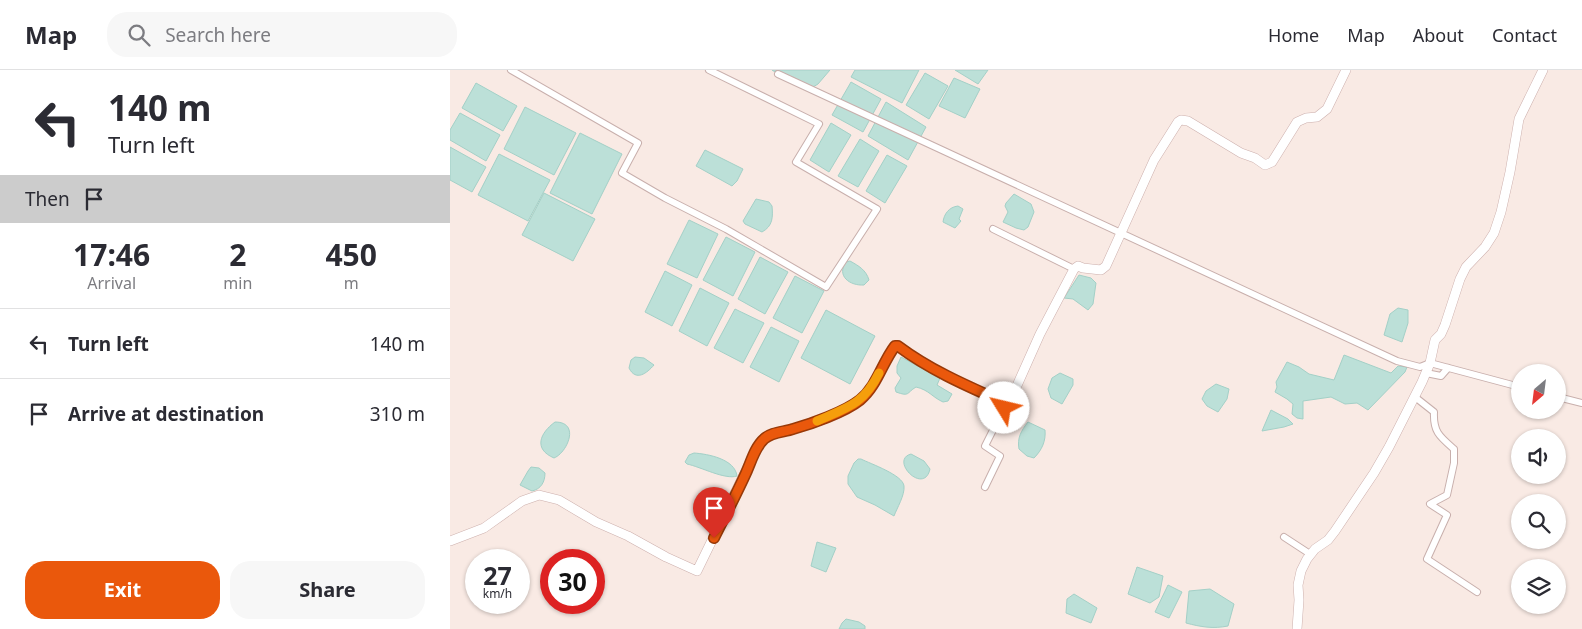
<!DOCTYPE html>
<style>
:root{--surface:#fff;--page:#f7f7f7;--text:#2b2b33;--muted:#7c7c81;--line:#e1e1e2;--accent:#ea580c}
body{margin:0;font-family:"Noto Sans",sans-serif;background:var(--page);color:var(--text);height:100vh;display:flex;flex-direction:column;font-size:19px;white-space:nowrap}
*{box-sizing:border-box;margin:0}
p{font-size:16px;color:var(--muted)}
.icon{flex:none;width:28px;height:28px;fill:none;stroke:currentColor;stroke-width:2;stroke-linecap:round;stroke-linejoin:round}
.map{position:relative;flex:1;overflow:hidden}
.drawer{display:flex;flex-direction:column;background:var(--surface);width:450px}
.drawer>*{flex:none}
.hud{background:#fff;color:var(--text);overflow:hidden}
.needle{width:32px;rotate:208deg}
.buttons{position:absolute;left:1061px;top:294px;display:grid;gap:10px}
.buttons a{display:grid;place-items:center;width:55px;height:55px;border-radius:50%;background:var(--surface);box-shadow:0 1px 4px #0004;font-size:25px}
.speed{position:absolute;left:15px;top:479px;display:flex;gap:10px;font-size:25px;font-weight:700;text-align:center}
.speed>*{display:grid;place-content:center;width:65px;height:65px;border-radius:50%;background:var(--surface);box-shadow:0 1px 4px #0004;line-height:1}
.speed small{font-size:12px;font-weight:400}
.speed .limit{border:8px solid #d22;background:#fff;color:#111}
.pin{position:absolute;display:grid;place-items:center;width:42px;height:42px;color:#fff;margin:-51px -21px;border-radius:50% 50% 50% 0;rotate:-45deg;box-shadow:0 0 5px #0007}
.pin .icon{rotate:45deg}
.me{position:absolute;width:55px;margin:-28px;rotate:306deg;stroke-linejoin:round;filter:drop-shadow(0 0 4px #0008)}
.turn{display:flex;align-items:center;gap:18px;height:105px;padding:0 25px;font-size:22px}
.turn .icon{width:65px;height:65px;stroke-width:2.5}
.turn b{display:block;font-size:35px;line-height:42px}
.then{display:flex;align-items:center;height:48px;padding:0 25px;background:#0003;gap:10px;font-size:19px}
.eta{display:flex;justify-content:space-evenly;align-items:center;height:85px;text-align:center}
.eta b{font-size:30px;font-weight:700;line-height:35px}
.cta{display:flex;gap:10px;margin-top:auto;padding:10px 25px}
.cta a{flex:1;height:58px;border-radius:20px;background:var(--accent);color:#fff;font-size:20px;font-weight:700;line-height:58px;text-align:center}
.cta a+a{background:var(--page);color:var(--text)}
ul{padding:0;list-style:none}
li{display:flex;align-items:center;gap:15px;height:70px;padding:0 25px;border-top:1px solid var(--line)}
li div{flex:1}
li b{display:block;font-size:19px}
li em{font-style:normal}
header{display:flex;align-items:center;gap:30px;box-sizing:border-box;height:70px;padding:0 25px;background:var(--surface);border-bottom:1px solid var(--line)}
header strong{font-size:24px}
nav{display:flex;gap:28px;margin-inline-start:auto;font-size:18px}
.search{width:350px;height:45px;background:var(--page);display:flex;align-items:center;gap:12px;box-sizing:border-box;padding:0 18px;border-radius:20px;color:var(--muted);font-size:19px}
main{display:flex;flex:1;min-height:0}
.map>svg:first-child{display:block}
.water{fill:#bce0d8;stroke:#a3d0c7}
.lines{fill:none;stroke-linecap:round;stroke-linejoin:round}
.street-casing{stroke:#c8afac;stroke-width:8}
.secondary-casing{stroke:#cdb0ad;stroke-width:10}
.street{stroke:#fff;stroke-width:6}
.secondary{stroke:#fff;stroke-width:9}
.route-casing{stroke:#983908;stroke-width:12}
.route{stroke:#ea580c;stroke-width:9}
.slow{stroke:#f59e0b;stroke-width:9}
</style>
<header>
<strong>Map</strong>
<div class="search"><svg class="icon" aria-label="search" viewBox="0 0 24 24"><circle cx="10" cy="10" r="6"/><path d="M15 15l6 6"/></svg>Search here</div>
<nav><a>Home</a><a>Map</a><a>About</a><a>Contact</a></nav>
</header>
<main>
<section class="drawer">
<div class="hud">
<div class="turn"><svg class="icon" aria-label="left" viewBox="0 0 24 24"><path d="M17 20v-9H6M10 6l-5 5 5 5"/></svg><div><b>140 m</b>Turn left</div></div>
<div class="then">Then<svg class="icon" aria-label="arrive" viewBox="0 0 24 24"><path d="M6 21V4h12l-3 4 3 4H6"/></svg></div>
</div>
<div class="eta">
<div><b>17:46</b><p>Arrival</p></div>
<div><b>2</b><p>min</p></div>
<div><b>450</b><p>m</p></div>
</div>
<ul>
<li><svg class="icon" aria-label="left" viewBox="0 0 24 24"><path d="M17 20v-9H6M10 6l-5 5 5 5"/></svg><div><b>Turn left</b></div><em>140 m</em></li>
<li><svg class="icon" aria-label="arrive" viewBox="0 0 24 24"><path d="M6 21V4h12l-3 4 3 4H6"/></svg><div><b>Arrive at destination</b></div><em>310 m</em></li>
</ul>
<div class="cta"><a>Exit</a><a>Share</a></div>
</section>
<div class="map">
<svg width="1132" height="559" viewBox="0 0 1132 559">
<rect width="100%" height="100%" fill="#f9eae4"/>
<g class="water">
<path d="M322,0H380L368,14L363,17L328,4Z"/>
<path d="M405,0H469L452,33L401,7Z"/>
<path d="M505,0H538L528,14Z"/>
<path d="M475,3L498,16L479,49L456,35Z"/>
<path d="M504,8L530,19L515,48L489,36Z"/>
<path d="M401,12L431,29L413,62L382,45Z"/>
<path d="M26,13L67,36L53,61L12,38Z"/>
<path d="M436,32L476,57L458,90L418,66Z"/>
<path d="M75,37L126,63L104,105L54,79Z"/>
<path d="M10,43L50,65L36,91L0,70V60Z"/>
<path d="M381,53L401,65L379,102L360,90Z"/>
<path d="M130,63L172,84L142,144L100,123Z"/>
<path d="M410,69L429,81L408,117L388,106Z"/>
<path d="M0,77L36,97L22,122L0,110Z"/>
<path d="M255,80L293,99L287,111L282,116L246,96Z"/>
<path d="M49,84L100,110L78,151L28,125Z"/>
<path d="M437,85L457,96L435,133L416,121Z"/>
<path d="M94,123L145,149L123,191L72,165Z"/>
<path d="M564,124L581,134L584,142L578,157L574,160L566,158L553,152L558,142L555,136L556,133Z"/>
<path d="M306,129L319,132L322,136C323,147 323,156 312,162L295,154L293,151Z"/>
<path d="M508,136L513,139L509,149L511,151L505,158L493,152C494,144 499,137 508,136Z"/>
<path d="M239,150L268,164L247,208L217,194Z"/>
<path d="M276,167L305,182L283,226L253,210Z"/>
<path d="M310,187L338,202L315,244L288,229Z"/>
<path d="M400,191C409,196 416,200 419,210L414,215C400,216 386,206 396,192Z"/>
<path d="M215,201L242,215L222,256L195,242Z"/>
<path d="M629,205L641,208L646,213L643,234L638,240L623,229L614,228Z"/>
<path d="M345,206L374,221L352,263L323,248Z"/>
<path d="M250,218L279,233L257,276L229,261Z"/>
<path d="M948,238L958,240V253L952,272L934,265L940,244Z"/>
<path d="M285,239L314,253L293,293L264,278Z"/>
<path d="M376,240L425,266L400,314L351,288Z"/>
<path d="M321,257L349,271L329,312L300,297Z"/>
<path d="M894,285L941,303L948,296L957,297L955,302L918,340L907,333L895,334L881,327L853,331V349L847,348L842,344L843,334L837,329L825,322L827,317L826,312L837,292L849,297L859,304L884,310Z"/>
<path d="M185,287L194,288L204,295C197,303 186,312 179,298L181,290Z"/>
<path d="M451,287L490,308L487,315L502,324L498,331L493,332C482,327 479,320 466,317C456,323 460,327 446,322L445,318L451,308L447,303V296Z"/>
<path d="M610,303L623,309V315L612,334L601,328L598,319L602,308Z"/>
<path d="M766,314L779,319L777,329L768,342L757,336L752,329L756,321Z"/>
<path d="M821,340L838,349L843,354L834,357L812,361Z"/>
<path d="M105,352C131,352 117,383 104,388C83,379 90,363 105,352Z"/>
<path d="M578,352L595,360C596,371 592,380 584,388L577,386L569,379C567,368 571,361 578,352Z"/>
<path d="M244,383C258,384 285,389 287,406C275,410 251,397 237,394L235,392L239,385Z"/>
<path d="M461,384L474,391L480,399C474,426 439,390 461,384Z"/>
<path d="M408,389H411C421,394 453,405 454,416C455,425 447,438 444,446L425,435L407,427L398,414V406L404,393Z"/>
<path d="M81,397L89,398L95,403C95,412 91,419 82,421L70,415L78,401Z"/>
<path d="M367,472L386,478L376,502L361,496Z"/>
<path d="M687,497L713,506L709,527L700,533L678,524Z"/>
<path d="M718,515L732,522L719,548L705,542Z"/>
<path d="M760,519L784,534L778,556C763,559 751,557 736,553L739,521Z"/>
<path d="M624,524L647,538L641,553L616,543L617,529Z"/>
<path d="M396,549L409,552L415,556V559H389L392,553Z"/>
</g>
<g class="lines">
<g class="street-casing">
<g id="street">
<path d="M61,0L188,73L172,103L215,128L276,159L376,217L427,139L346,92L369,54L259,0"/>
<path d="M328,4L947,291L970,297L980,293L1070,317"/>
<path d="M543,159L624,199"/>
<path d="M976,303L991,306L998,298"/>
<path d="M965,327L984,342C983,362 990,367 1004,379V393L997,425L980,434L997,445L977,489L1027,522"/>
<path d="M1108,327L1132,333"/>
<path d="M535,417L550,386L535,376L554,338L553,332"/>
<path d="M834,467L860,484"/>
</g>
</g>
<g class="secondary-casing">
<g id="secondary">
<path d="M0,471L34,458L72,431L89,425L109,430L146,452L178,466L216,487L247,501L305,382C309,376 312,370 317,367C323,363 332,363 339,360C359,354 393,343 409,330C427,317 432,293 445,276H448C480,300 517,317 553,332L565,320L590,264L624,199L628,196L633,198L651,200L656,196L704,90L728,52L731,50L738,51L791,83L805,88L815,95L822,92L847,52L856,48L867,47L877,39L896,0"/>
<path d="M847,559L849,530L848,515L851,501L857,489L865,479L878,470L885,461L924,403L939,377L972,312L980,293L985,270L991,264L995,255L1010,209L1016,197L1035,177L1044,163L1051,142L1060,102L1069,49L1093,0"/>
</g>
</g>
<use href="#street" class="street"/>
<use href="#secondary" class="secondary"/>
</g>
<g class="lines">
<g class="route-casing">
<path id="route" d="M264,468C275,446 286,425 296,403C301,392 305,377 314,369C321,362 334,362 343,359C361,354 395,342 410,330C427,316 432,293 445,276H448C480,300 517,316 553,332L554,338"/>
</g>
<use href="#route" class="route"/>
<path class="slow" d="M367,351C397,338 414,334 429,303"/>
</g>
</svg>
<div class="buttons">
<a><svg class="needle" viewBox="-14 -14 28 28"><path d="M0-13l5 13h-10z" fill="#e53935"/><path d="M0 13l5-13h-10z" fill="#7c7c81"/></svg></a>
<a><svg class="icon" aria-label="sound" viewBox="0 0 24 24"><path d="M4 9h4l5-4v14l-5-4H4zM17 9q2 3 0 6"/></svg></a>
<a><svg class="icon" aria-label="search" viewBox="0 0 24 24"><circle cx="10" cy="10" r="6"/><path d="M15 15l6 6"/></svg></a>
<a><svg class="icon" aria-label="layers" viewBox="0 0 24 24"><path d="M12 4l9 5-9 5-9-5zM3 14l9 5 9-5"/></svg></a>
</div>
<div class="speed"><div>27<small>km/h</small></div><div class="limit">30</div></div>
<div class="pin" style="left:264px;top:468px;background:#d93025"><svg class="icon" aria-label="arrive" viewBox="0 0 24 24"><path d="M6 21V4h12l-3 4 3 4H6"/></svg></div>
<svg class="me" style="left:554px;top:338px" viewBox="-20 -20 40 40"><circle r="19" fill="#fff"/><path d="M0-13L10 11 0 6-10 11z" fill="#ea580c"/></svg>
</div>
</main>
